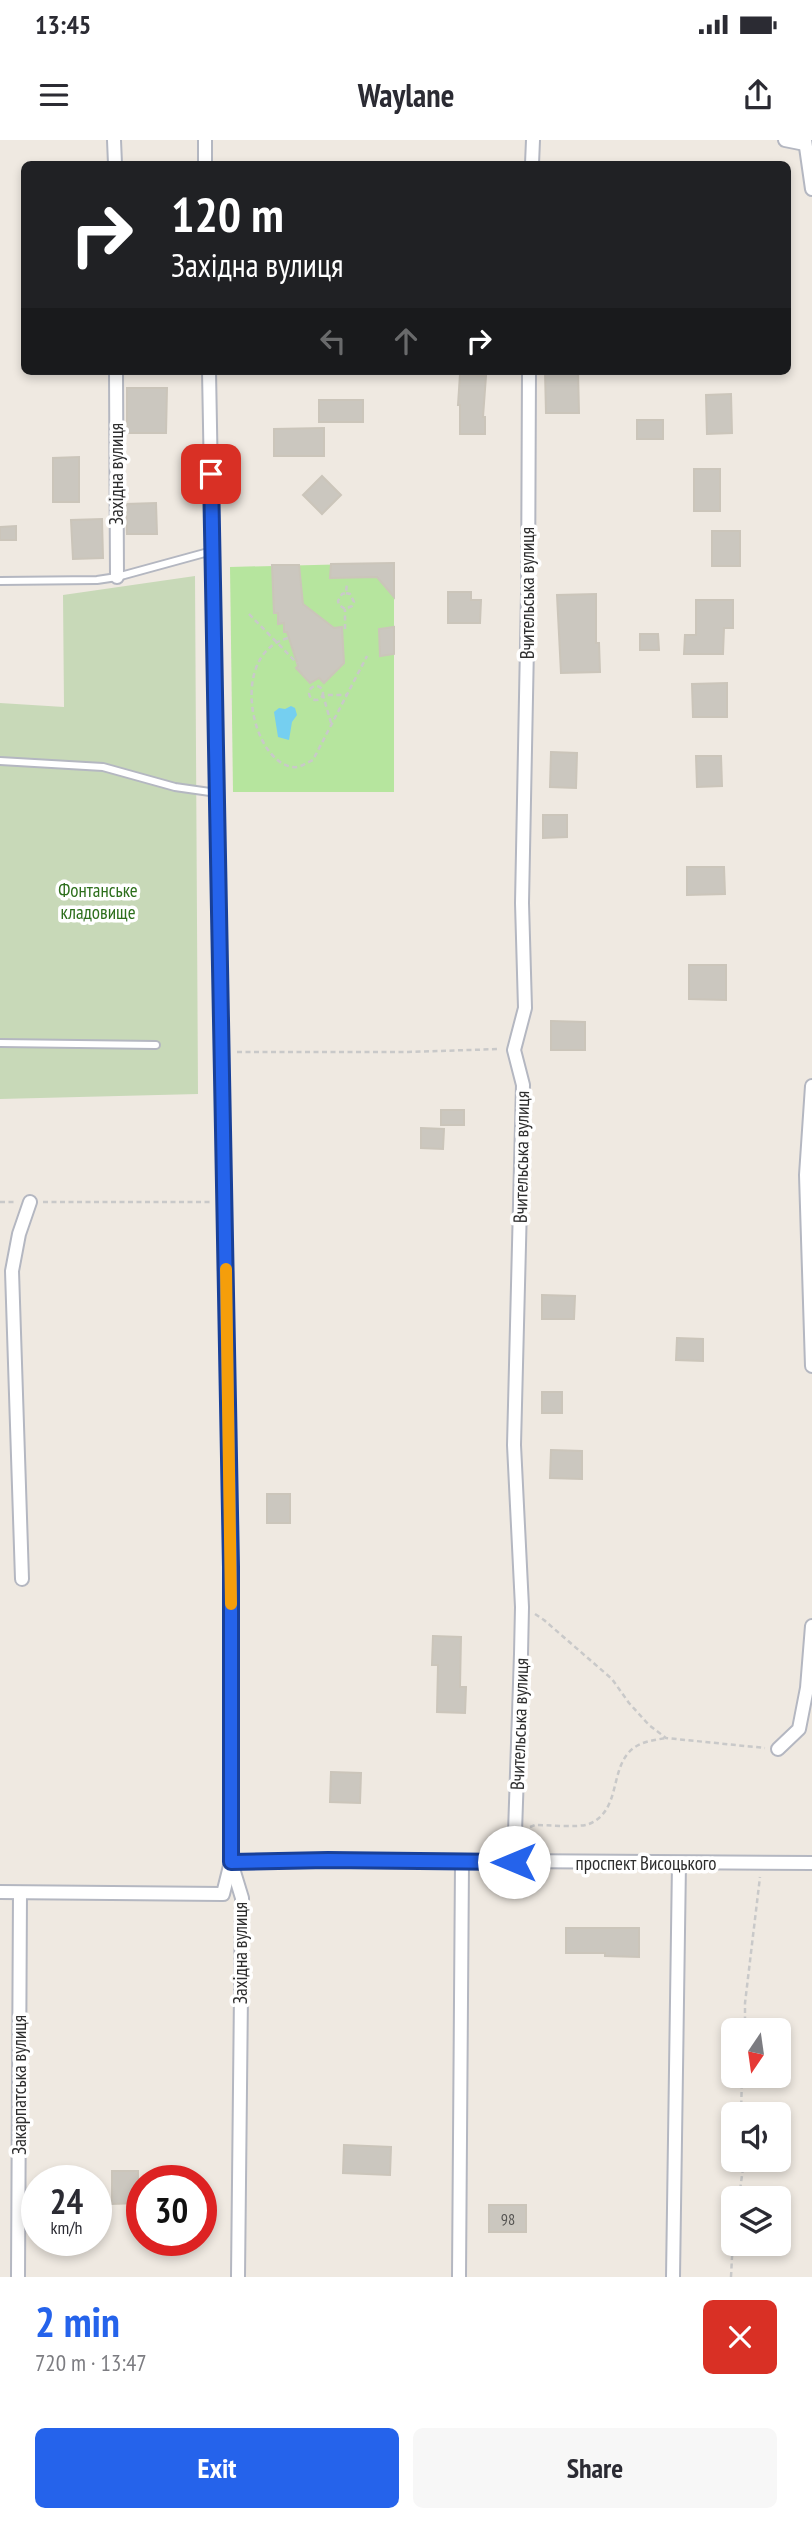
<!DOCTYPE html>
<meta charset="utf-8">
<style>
:root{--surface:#fff;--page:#f7f7f7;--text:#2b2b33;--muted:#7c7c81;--accent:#2563eb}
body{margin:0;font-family:"PT Sans Narrow",sans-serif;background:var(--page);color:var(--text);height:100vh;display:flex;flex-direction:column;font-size:26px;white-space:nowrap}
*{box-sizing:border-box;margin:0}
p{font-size:23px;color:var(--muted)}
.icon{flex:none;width:38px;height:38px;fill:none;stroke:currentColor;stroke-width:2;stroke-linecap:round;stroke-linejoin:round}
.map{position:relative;height:2137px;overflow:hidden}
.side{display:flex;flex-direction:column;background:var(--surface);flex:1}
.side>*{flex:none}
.guide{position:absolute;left:21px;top:21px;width:770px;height:214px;border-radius:10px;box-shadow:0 4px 10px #0003;background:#202124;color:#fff;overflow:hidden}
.needle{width:46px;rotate:193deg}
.buttons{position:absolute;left:721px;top:1878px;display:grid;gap:14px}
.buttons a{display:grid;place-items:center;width:70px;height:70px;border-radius:10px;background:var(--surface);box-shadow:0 4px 10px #0003;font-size:35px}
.speed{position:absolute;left:21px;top:2025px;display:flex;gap:14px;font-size:35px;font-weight:700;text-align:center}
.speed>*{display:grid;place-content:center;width:91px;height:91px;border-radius:50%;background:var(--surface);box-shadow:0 4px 10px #0003;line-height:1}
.speed small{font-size:18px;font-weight:400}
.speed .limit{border:10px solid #d22;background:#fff;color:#111}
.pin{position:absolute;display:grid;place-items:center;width:60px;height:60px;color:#fff;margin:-30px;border-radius:14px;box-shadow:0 4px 10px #0006}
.me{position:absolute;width:77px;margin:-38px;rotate:270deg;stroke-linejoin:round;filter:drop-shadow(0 0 5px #0008)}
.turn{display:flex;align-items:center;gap:24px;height:147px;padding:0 35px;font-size:32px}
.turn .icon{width:91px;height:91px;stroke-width:2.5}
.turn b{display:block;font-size:49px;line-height:60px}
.lanes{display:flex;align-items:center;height:66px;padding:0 35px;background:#0003;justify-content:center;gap:35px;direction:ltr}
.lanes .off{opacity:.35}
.round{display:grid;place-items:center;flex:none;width:74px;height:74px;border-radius:10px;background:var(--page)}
.overview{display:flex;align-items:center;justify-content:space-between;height:119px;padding:0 35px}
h1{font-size:42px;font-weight:700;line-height:52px;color:var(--accent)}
.button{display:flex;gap:14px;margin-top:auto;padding:14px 35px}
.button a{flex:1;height:80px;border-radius:10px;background:var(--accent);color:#fff;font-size:28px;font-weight:700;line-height:80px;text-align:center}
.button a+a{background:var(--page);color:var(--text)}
.status{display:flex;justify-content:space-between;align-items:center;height:49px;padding:0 35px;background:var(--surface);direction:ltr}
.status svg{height:19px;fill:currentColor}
header{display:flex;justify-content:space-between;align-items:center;height:91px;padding:0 35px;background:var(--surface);font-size:32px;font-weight:700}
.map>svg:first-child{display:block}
.green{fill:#b6e59e}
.cemetery{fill:#c8d9b8}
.water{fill:#75cff0}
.building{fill:#cbc7bf;stroke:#cbc5ba;stroke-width:2}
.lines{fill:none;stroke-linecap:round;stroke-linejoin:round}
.service-casing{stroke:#b4b7c1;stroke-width:10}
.minor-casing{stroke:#b4b7c1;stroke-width:16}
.path{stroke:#c9c9c9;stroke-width:2.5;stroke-dasharray:5 3.5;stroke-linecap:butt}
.service{stroke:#fff;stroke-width:6}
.minor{stroke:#fff;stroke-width:12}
.route-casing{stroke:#184099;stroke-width:18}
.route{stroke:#2563eb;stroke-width:12}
.slow{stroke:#f59e0b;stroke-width:12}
.labels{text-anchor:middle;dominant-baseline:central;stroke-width:7;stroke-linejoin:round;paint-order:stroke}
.number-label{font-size:16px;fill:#555452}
.street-label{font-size:19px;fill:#2e2e2e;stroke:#fff}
.park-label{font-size:19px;fill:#2c6e1b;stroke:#fff}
</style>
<div class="status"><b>13:45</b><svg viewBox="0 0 49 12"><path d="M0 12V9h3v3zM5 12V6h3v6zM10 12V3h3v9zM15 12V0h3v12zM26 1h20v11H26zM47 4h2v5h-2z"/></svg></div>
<header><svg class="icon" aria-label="menu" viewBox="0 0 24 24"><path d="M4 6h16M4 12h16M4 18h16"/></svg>Waylane<svg class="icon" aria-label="share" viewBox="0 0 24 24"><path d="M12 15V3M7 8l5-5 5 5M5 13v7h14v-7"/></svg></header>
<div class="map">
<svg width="812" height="2137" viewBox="0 0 812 2137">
<rect width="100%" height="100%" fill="#efe9e1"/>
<path class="green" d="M394,423V652H233L230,427Z"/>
<path class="cemetery" d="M195,436L198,954L0,959V563L64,567L63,455Z"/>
<path class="water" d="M291,566L295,568L297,575L292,582L289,600L278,597L274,572L279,568L285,569Z"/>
<g class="building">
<path d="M545,231H578L579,273H546Z"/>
<path d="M460,234L486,236L483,277H485V294H460V265H458Z"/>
<path d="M127,248H167L166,293H127Z"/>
<path d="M731,254L732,293L707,294L706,255Z"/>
<rect x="319" y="260" width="44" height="22"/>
<rect x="637" y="280" width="26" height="19"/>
<path d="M324,288V316H274V289Z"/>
<path d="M79,317V362H53V318Z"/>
<rect x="694" y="329" width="26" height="42"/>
<path d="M322,336L341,355L322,374L303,355Z"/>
<path d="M156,363L157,394H127L126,364Z"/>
<path d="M102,379L103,418L73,419L71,380Z"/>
<path d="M16,386V400H0V387Z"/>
<rect x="712" y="391" width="28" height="35"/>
<path d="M394,423V457L377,437L330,438L331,424Z"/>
<path d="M272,425H299L303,464L334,488L342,487L344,523L324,543L319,538L310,543L296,528L298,526L287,492H284V483L278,484V473H274Z"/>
<path d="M448,452H471V460H481L480,483H448Z"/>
<path d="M596,454V503H599L600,532L561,533L557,455Z"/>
<path d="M696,460H733V488H724L723,514H684L685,495H696Z"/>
<path d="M394,487V514L380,516L379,489Z"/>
<path d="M640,494H658L659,510H640Z"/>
<path d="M727,543V577H693L692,544Z"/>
<path d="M551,612L577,613L576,648L550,647Z"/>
<path d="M696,616H721L722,646L697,647Z"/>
<path d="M543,675H567V697L543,698Z"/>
<path d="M687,727H724L725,754L687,755Z"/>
<path d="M689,825H726V860L689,859Z"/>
<path d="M551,881L585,882V910H551Z"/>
<rect x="441" y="970" width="23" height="15"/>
<path d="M421,988L444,989L443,1009L421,1008Z"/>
<path d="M542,1155L575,1156L574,1179H542Z"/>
<path d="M677,1198L703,1199V1221L676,1220Z"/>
<rect x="542" y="1252" width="20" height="21"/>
<path d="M551,1310L582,1311V1339L550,1338Z"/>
<rect x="267" y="1354" width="23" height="29"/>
<path d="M433,1496L461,1497L460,1547H466L465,1573L437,1572L438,1525H432Z"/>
<path d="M331,1632L361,1633L360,1663L330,1662Z"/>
<path d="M566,1788H639V1817L605,1816V1813H566Z"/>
<path d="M344,2005L391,2007L390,2035L343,2033Z"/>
<path d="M112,2031H138V2063L112,2064Z"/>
<rect x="489" y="2065" width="37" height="27"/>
</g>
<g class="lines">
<g class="service-casing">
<g id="service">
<path d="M0,441L97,440L117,437L212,411"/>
<path d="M0,621L103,627L175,647L217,653"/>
<path d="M0,903L156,905"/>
</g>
</g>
<g class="minor-casing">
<g id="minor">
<path d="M114,0L115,24"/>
<path d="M205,0V24"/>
<path d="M785,0L805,4"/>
<path d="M805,0L812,49"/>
<path d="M532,24L533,0"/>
<path d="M116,231L117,437"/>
<path d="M209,231L231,1427V1722L242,1758L238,2137"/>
<path d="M812,946L806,1035L812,1226"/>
<path d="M22,1439L12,1131L19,1094L30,1062"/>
<path d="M778,1609L799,1589L807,1548L812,1486"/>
<path d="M514,1722L521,1514L522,1467L514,1305L523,945L514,910L525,868L522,763L528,454L529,231"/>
<path d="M0,1752L223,1754L231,1722L328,1720L812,1723"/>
<path d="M18,2137L20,1753"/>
<path d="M459,2137L462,1722"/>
<path d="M673,2137L679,1723"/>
</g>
</g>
<g class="path">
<path d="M346,453L350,454L354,462L352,466L345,469L339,465L338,461L342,454L346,453L347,442"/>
<path d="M249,474L297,523"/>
<path d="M345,489V469"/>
<path d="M288,498C228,514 251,622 293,627C300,628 306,623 313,620L367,516"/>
<circle cx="316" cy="553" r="7"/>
<path d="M331,583L323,555H347"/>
<path d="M237,912H408L499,909"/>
<path d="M0,1062H15"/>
<path d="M43,1062H211"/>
<path d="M535,1474L544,1480L612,1539L629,1563L649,1585L666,1598L765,1608"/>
<path d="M530,1687L535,1685C548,1685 578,1688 589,1684C623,1670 608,1625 635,1607C644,1601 655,1600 666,1598"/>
<path d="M745,1890V1863L760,1737"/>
<path d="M741,1974L742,1936"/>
<path d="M739,2058L744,2020"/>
<path d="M731,2137L733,2098"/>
</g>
<use href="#service" class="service"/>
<use href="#minor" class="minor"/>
</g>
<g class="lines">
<g class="route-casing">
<path id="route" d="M211,334L231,1427V1722L328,1720L514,1722"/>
</g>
<use href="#route" class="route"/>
<path class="slow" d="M226,1129L231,1464"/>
</g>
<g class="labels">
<g class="number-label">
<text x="508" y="2079">98</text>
</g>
<g class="street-label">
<text transform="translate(116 334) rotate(-90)">Західна вулиця</text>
<text transform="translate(527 453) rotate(-90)">Вчительська вулиця</text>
<text transform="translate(521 1017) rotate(-89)">Вчительська вулиця</text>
<text transform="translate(519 1584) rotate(-88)">Вчительська вулиця</text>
<text x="646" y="1723">проспект Висоцького</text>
<text transform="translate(240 1813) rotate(-90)">Західна вулиця</text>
<text transform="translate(19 1945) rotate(-90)">Закарпатська вулиця</text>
</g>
<g class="park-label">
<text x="98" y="750">Фонтанське<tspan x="98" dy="22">кладовище</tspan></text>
</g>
</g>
</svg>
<div class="buttons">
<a><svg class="needle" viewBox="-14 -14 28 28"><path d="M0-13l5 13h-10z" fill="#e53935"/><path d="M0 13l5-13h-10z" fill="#7c7c81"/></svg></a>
<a><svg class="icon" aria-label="sound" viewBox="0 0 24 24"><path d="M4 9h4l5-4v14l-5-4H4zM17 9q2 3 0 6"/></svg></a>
<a><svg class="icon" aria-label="layers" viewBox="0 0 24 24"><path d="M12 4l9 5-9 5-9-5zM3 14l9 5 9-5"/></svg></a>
</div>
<div class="speed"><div>24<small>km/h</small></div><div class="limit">30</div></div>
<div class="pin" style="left:211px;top:334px;background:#d93025"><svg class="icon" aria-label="arrive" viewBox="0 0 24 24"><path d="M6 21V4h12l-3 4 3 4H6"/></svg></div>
<svg class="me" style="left:514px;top:1722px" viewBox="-20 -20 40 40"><circle r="19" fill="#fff"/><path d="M0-13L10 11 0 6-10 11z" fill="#2563eb"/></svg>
<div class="guide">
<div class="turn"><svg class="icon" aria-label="right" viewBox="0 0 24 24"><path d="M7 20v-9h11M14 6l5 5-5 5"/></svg><div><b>120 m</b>Західна вулиця</div></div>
<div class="lanes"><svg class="icon off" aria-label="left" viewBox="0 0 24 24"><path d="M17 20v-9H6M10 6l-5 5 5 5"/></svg><svg class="icon off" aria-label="ahead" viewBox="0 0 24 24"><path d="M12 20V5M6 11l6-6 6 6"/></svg><svg class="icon" aria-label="right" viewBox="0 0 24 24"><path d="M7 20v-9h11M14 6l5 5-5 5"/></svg></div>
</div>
</div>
<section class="side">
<div class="overview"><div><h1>2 min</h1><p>720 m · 13:47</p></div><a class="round" style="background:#d93025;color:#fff"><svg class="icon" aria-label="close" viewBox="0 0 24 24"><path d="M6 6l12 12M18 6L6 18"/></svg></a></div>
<div class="button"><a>Exit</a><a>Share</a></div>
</section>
